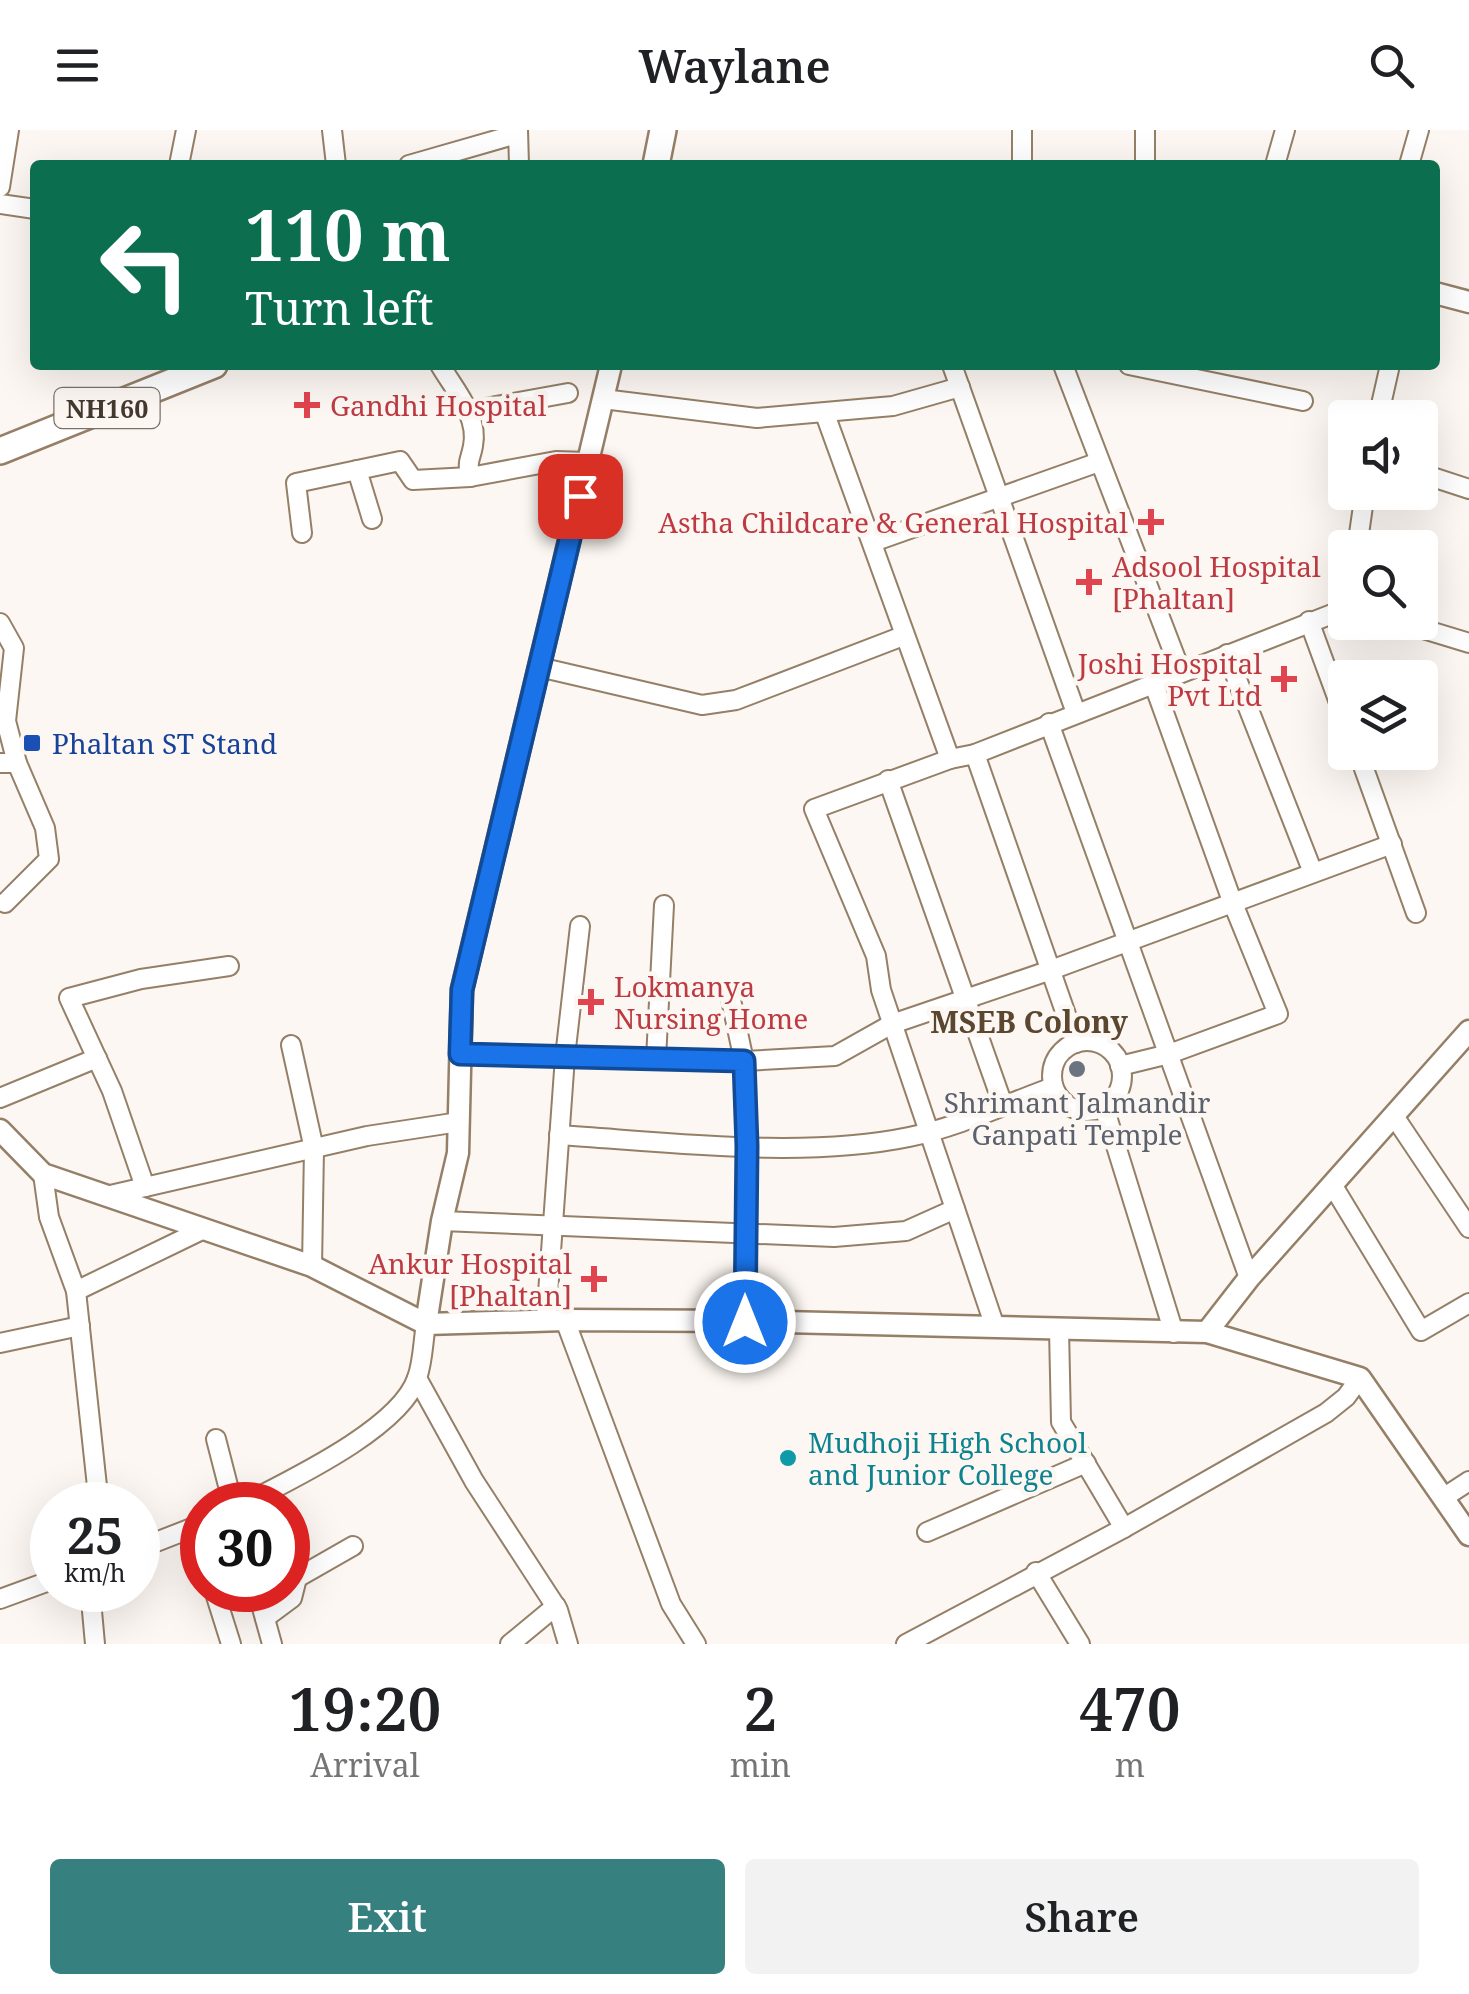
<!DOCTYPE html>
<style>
:root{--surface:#fff;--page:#f2f2f2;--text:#202124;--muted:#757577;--accent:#378080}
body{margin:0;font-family:"Noto Serif",serif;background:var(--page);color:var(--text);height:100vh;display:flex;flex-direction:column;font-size:38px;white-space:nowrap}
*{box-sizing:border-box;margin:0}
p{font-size:32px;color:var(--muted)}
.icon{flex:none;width:55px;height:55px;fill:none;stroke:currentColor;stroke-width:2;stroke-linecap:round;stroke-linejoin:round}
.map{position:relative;height:1514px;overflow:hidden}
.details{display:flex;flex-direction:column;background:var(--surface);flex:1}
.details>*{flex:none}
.hud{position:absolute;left:30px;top:30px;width:1410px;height:210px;border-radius:10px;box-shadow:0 10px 40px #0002;background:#0b6e4f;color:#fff;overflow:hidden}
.tools{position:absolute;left:1328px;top:270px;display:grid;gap:20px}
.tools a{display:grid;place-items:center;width:110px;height:110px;border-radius:10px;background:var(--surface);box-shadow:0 10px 40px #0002;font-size:50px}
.speed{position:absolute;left:30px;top:1352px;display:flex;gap:20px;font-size:50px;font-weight:700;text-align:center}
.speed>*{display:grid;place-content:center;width:130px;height:130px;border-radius:50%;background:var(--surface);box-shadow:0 10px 40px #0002;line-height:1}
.speed small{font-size:25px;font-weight:400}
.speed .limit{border:15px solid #d22;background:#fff;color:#111}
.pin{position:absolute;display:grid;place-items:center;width:85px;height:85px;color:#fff;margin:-42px;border-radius:20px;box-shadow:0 5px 15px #0006}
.me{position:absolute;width:110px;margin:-55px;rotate:0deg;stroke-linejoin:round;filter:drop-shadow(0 0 8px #0008)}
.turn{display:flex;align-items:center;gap:35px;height:210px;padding:0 50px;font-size:45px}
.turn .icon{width:130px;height:130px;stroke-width:2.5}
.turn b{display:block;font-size:70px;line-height:85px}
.eta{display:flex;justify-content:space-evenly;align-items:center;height:170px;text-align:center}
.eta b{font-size:60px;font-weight:600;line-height:70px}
.button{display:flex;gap:20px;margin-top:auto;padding:20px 50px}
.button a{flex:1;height:115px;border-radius:10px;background:var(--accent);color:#fff;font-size:40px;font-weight:600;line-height:115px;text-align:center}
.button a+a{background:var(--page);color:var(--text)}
header{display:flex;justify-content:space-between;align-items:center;height:130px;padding:0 50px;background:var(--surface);font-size:45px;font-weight:600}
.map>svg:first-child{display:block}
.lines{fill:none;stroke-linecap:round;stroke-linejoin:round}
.minor-casing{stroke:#957f67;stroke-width:22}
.major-casing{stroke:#957f67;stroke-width:25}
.highway-casing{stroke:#957f67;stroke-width:30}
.minor{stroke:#fff;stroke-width:18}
.major{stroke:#fff;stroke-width:20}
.highway{stroke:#fff;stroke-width:25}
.route-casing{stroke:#114b97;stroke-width:25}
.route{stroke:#1a73e8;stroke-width:18}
.health-dot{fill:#e0444e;stroke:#fcf7f2;stroke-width:4}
.transit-dot{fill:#1a4fb4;stroke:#fcf7f2;stroke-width:4}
.worship-dot{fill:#6b7280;stroke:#fcf7f2;stroke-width:4}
.culture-dot{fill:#0f9aa8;stroke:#fcf7f2;stroke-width:4}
.labels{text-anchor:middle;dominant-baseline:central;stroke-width:9;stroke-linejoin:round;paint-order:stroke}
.shield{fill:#fcf7f2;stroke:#7a726a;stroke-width:2.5}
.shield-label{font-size:25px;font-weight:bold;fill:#43392f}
.health-label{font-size:28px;fill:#be3a42;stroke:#fcf7f2;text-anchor:start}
.transit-label{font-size:28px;fill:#164399;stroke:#fcf7f2;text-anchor:start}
.worship-label{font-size:28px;fill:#5b616d;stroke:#fcf7f2}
.culture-label{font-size:28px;fill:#0d838f;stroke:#fcf7f2;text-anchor:start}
.neighbourhood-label{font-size:30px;font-weight:bold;fill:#5b4730;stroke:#fcf7f2}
</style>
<header><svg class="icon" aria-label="menu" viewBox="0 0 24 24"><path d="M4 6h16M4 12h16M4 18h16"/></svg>Waylane<svg class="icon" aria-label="search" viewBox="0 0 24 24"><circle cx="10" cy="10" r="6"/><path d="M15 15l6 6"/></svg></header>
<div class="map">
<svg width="1469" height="1514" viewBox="0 0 1469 1514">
<rect width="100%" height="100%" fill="#fcf7f2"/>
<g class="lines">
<g class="minor-casing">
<g id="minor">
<path d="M332,0L336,35"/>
<path d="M518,0L519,35"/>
<path d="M179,35L186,0"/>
<path d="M409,35L517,4"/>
<path d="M1022,35V0"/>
<path d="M1145,35V0"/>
<path d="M1275,35L1285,0"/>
<path d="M1409,35L1419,0"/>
<path d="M0,57L9,0"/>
<path d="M0,74L35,79"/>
<path d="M440,235C454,259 479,286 473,316C470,332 467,329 470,347"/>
<path d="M952,235L1076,583"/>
<path d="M1063,235L1181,542"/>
<path d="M1129,235L1303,271"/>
<path d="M603,269L757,288L893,276L960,257"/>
<path d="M469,281L568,263"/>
<path d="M825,284L950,629"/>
<path d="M1378,288L1390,235"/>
<path d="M357,340L372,389"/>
<path d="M1420,343L1469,359"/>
<path d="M302,403L296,353L400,331L413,350L470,347L556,331L588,332"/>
<path d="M873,412L1099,332"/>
<path d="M1357,418L1365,362"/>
<path d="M1309,491L1345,589"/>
<path d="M1400,492L1469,513"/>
<path d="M0,493L14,518L6,591L17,633"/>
<path d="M1227,524L1312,740"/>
<path d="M539,537L702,575L736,570L903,506"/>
<path d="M1049,593L1249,1148"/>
<path d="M1358,622L1416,783"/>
<path d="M975,624L1076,913"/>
<path d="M0,633H17L45,698L49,729L5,773"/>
<path d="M888,650L1003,975"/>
<path d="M730,865L744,931L747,1016L745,1191"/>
<circle cx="1087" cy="946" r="35"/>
<path d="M291,915L314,1019L312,1136"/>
<path d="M460,923L744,931L835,926L892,894L1051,840L1392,714"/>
<path d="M656,929L664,775"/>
<path d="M1120,936L1169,924L1278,884L1232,771L1153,552"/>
<path d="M0,968L97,928"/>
<path d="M1104,977L1174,1203"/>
<path d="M1394,986L1469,1098"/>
<path d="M559,1005C667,1012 803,1029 909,1007C958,997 1006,974 1053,957"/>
<path d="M43,1044L49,1087L76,1161L99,1375"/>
<path d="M1333,1056L1421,1201L1469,1173"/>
<path d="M145,1057L112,961L69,868L141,849L229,836"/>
<path d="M106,1066L367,1006L459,992"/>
<path d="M442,1091L834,1107L906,1101L955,1079"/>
<path d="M76,1161L204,1099"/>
<path d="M565,1190L671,1474L696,1514"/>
<path d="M546,1191L565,927L580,796"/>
<path d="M995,1197L881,860L876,826L814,679L950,629L975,624L1345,479"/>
<path d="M1059,1199L1061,1292L1124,1398"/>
<path d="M0,1213L80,1196"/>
<path d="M417,1248L474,1351L558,1480L568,1514"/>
<path d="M216,1309L233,1375"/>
<path d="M1443,1368L1469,1351"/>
<path d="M242,1375C288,1351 400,1299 417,1248C423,1232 423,1211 426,1194"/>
<path d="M190,1399L202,1440"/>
<path d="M927,1402L1086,1333"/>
<path d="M138,1419L202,1394"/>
<path d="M1036,1442L1080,1514"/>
<path d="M214,1460L231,1514"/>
<path d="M257,1460L272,1514"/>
<path d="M0,1469L52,1450"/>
<path d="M265,1488L292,1468L297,1448L353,1416"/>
<path d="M95,1514L92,1481L95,1460"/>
<path d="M510,1514L556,1476"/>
<path d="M906,1514L1124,1398L1326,1283L1346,1267L1360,1248"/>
</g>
</g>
<g class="major-casing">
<g id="major">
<path d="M1435,163L1469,172"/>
<path d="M0,1000L43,1044L312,1136L426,1194L565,1190L745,1191L1207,1202L1360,1248L1469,1405"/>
<path d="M426,1194L442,1091L458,1023L462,859L611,235"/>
<path d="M1207,1202L1249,1148L1469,901"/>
</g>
</g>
<g class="highway-casing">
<g id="highway">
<path d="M656,35L663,0"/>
<path d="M0,321L214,235"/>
</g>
</g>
<use href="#minor" class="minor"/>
<use href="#major" class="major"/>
<use href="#highway" class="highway"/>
</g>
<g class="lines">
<g class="route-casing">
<path id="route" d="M580,366L462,860L460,924L744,931L747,1016L745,1192"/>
</g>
<use href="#route" class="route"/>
</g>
<g class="health-dot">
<path d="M302 260h10v10h10v10h-10v10h-10v-10h-10v-10h10z"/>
<path d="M1146 377h10v10h10v10h-10v10h-10v-10h-10v-10h10z"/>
<path d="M1084 437h10v10h10v10h-10v10h-10v-10h-10v-10h10z"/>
<path d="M1279 534h10v10h10v10h-10v10h-10v-10h-10v-10h10z"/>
<path d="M586 857h10v10h10v10h-10v10h-10v-10h-10v-10h10z"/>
<path d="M589 1134h10v10h10v10h-10v10h-10v-10h-10v-10h10z"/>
</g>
<rect class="transit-dot" x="22" y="603" width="20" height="20" rx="5"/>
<circle class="worship-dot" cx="1077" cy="939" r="10"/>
<circle class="culture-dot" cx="788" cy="1328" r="10"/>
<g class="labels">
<rect class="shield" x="54.5" y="258" width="105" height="40" rx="8"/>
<g class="shield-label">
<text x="107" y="278">NH160</text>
</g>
<g class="health-label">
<text x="330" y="275">Gandhi Hospital</text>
<text x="1128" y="392" text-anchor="end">Astha Childcare &amp; General Hospital</text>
<text x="1112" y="436">Adsool Hospital<tspan x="1112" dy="32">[Phaltan]</tspan></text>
<text x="1262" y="533" text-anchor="end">Joshi Hospital<tspan x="1262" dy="32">Pvt Ltd</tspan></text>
<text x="614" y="856">Lokmanya<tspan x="614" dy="32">Nursing Home</tspan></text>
<text x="572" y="1133" text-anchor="end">Ankur Hospital<tspan x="572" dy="32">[Phaltan]</tspan></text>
</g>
<g class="transit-label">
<text x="52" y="613">Phaltan ST Stand</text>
</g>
<g class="worship-label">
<text x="1077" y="972">Shrimant Jalmandir<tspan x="1077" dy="32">Ganpati Temple</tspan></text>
</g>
<g class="culture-label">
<text x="808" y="1312">Mudhoji High School<tspan x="808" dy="32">and Junior College</tspan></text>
</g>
<g class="neighbourhood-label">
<text x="1029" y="891">MSEB Colony</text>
</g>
</g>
</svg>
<div class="tools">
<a><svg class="icon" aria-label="sound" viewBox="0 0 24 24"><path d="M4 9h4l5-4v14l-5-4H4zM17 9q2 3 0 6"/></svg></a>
<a><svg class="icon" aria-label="search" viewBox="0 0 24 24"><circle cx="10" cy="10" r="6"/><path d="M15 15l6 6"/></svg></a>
<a><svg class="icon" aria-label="layers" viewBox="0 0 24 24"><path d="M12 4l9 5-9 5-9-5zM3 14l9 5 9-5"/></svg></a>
</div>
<div class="speed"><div>25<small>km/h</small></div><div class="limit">30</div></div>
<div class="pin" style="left:580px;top:366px;background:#d93025"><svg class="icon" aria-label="arrive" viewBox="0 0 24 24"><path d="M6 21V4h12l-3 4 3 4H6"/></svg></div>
<svg class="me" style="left:745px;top:1192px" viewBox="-20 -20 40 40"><circle r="17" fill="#1a73e8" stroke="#fff" stroke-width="3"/><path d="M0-11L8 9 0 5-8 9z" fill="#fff"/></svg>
<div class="hud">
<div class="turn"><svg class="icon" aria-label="left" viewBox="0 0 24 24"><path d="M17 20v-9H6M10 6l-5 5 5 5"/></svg><div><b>110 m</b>Turn left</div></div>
</div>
</div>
<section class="details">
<div class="eta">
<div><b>19:20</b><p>Arrival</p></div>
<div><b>2</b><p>min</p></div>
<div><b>470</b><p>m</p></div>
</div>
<div class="button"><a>Exit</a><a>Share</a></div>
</section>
